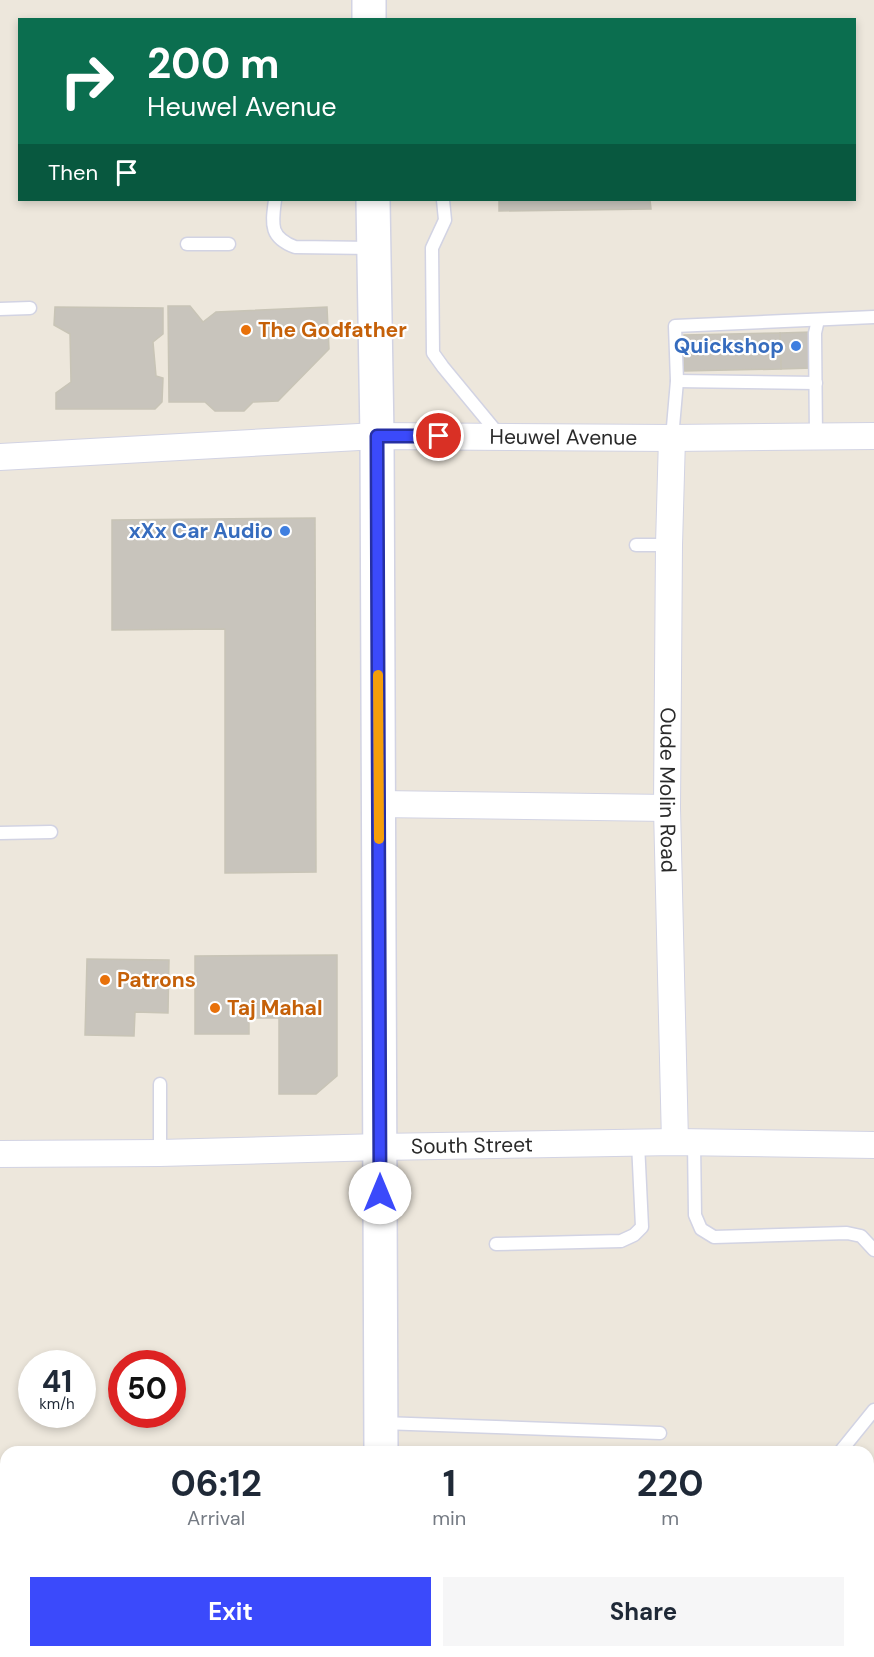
<!DOCTYPE html>
<style>
:root{--surface:#fff;--page:#f6f6f7;--text:#1f2937;--muted:#747a83;--accent:#3b4afb}
body{margin:0;font-family:"DM Sans",sans-serif;background:var(--page);color:var(--text);height:100vh;display:flex;flex-direction:column;font-size:22px;white-space:nowrap}
*{box-sizing:border-box;margin:0}
p{font-size:20px;color:var(--muted)}
.icon{flex:none;width:33px;height:33px;fill:none;stroke:currentColor;stroke-width:2;stroke-linecap:round;stroke-linejoin:round}
.map{position:relative;flex:1;overflow:hidden}
.details{position:absolute;left:0px;top:1446px;width:874px;height:212px;display:flex;flex-direction:column;background:var(--surface);border-radius:18px 18px 0 0;box-shadow:0 3px 9px #0003}
.details>*{flex:none}
.hud{position:absolute;left:18px;top:18px;width:838px;height:183px;border-radius:0px;box-shadow:0 3px 9px #0003;background:#0b6e4f;color:#fff;overflow:hidden}
.speed{position:absolute;left:18px;top:1350px;display:flex;gap:12px;font-size:30px;font-weight:700;text-align:center}
.speed>*{display:grid;place-content:center;width:78px;height:78px;border-radius:50%;background:var(--surface);box-shadow:0 3px 9px #0003;line-height:1}
.speed small{font-size:15px;font-weight:400}
.speed .limit{border:9px solid #d22;background:#fff;color:#111}
.pin{position:absolute;display:grid;place-items:center;width:51px;height:51px;color:#fff;margin:-26px;border:3px solid #fff;border-radius:50%;box-shadow:0 2px 6px #0007}
.me{position:absolute;width:66px;margin:-33px;rotate:0deg;stroke-linejoin:round;filter:drop-shadow(0 0 4px #0008)}
.turn{display:flex;align-items:center;gap:21px;height:126px;padding:0 30px;font-size:27px}
.turn .icon{width:78px;height:78px;stroke-width:2.5}
.turn b{display:block;font-size:42px;line-height:51px}
.then{display:flex;align-items:center;height:57px;padding:0 30px;background:#0003;gap:12px;font-size:22px}
.eta{display:flex;justify-content:space-evenly;align-items:center;height:102px;text-align:center}
.eta b{font-size:36px;font-weight:700;line-height:42px}
.button{display:flex;gap:12px;margin-top:auto;padding:12px 30px}
.button a{flex:1;height:69px;border-radius:0px;background:var(--accent);color:#fff;font-size:24px;font-weight:700;line-height:69px;text-align:center}
.button a+a{background:var(--page);color:var(--text)}
.map>svg:first-child{display:block}
.building{fill:#c8c4bc;stroke:#c8c4b6;stroke-width:1.5}
.lines{fill:none;stroke-linecap:round;stroke-linejoin:round}
.lane-casing{stroke:#d2d3e3;stroke-width:15}
.street-casing{stroke:#d2d3e3;stroke-width:28}
.secondary-casing{stroke:#d2d3e3;stroke-width:36}
.lane{stroke:#fff;stroke-width:12}
.street{stroke:#fff;stroke-width:26}
.secondary{stroke:#fff;stroke-width:33}
.route-casing{stroke:#2630a3;stroke-width:15}
.route{stroke:#3b4afb;stroke-width:10}
.slow{stroke:#f59e0b;stroke-width:10}
.food-dot{fill:#e8710a;stroke:#fff;stroke-width:2}
.shop-dot{fill:#3f7fe0;stroke:#fff;stroke-width:2}
.labels{text-anchor:middle;dominant-baseline:central;stroke-width:4.5;stroke-linejoin:round;paint-order:stroke}
.food-label{font-size:21px;font-weight:bold;fill:#c56008;stroke:#fff;text-anchor:start}
.shop-label{font-size:21px;font-weight:bold;fill:#366cbe;stroke:#fff;text-anchor:end}
.street-label{font-size:21px;fill:#2a2a2a;stroke:#fff}
</style>
<div class="map">
<svg width="874" height="1657" viewBox="0 0 874 1657">
<rect width="100%" height="100%" fill="#ede7dc"/>
<g class="building">
<path d="M499,200H650L651,209L499,211Z"/>
<path d="M168,306H190L203,322L216,312L327,307L329,349L278,401L253,402L244,411H215L205,402H169Z"/>
<path d="M55,307L163,308V334L153,342L156,376L163,378L162,402L155,409H56V393L71,382L70,334L54,325Z"/>
<path d="M812,332V368L781,369L780,333Z"/>
<path d="M780,333L781,369L684,371V335Z"/>
<path d="M315,518L316,872L225,873V629L112,630V520Z"/>
<path d="M337,955V1076L316,1094H279V1018H249V1034H195V956Z"/>
<path d="M87,959L169,960L168,1013L135,1012L134,1036L85,1035Z"/>
<path d="M0,1527L6,1532V1652H32L29,1657H0Z"/>
</g>
<g class="lines">
<g class="lane-casing">
<g id="lane">
<path d="M275,200C272,224 269,237 295,247L373,248"/>
<path d="M443,200L445,220L432,248L433,353L443,367L500,436"/>
<path d="M187,244H229"/>
<path d="M0,309L30,308"/>
<path d="M677,381L816,383"/>
<path d="M816,437L815,333L818,320"/>
<path d="M672,438L677,381L675,326L874,317"/>
<path d="M636,545H669"/>
<path d="M0,833L51,832"/>
<path d="M694,1143L695,1215L701,1229L714,1237L847,1233L861,1236L874,1250"/>
<path d="M160,1153V1084"/>
<path d="M496,1244L621,1241L634,1235L642,1227L638,1143"/>
<path d="M382,1423L660,1433"/>
<path d="M840,1452L874,1410"/>
<path d="M868,1595H874"/>
<path d="M466,1652V1657"/>
<path d="M631,1657V1652"/>
<path d="M729,1657L733,1652"/>
</g>
</g>
<g class="street-casing">
<g id="street">
<path id="s1" d="M672,438L669,545L667,808L675,1142"/>
<path id="s2" d="M0,457L377,436L672,438L874,436"/>
<path d="M379,804L667,808"/>
<path id="s3" d="M0,1154L160,1153L380,1147L675,1142L874,1145"/>
</g>
</g>
<g class="secondary-casing">
<g id="secondary">
<path d="M369,0V20"/>
<path d="M373,200L377,436L381,1452"/>
<path d="M381,1652V1657"/>
</g>
</g>
<use href="#lane" class="lane"/>
<use href="#street" class="street"/>
<use href="#secondary" class="secondary"/>
</g>
<g class="lines">
<g class="route-casing">
<path id="route" d="M380,1193L377,436H439"/>
</g>
<use href="#route" class="route"/>
<path class="slow" d="M378,675L379,839"/>
</g>
<g class="food-dot">
<circle cx="246" cy="330" r="6"/>
<circle cx="105" cy="980" r="6"/>
<circle cx="215" cy="1008" r="6"/>
</g>
<g class="shop-dot">
<circle cx="796" cy="346" r="6"/>
<circle cx="285" cy="531" r="6"/>
</g>
<g class="labels">
<g class="food-label">
<text x="258" y="330">The Godfather</text>
<text x="117" y="980">Patrons</text>
<text x="227" y="1008">Taj Mahal</text>
</g>
<g class="shop-label">
<text x="784" y="346">Quickshop</text>
<text x="273" y="531">xXx Car Audio</text>
</g>
<g class="street-label">
<text stroke="none"><textPath href="#s2" startOffset="564">Heuwel Avenue</textPath></text>
<text stroke="none"><textPath href="#s1" startOffset="352">Oude Molin Road</textPath></text>
<text stroke="none"><textPath href="#s3" startOffset="472">South Street</textPath></text>
</g>
</g>
</svg>
<div class="speed"><div>41<small>km/h</small></div><div class="limit">50</div></div>
<div class="pin" style="left:439px;top:436px;background:#d93025"><svg class="icon" aria-label="arrive" viewBox="0 0 24 24"><path d="M6 21V4h12l-3 4 3 4H6"/></svg></div>
<svg class="me" style="left:380px;top:1193px" viewBox="-20 -20 40 40"><circle r="19" fill="#fff"/><path d="M0-13L10 11 0 6-10 11z" fill="#3b4afb"/></svg>
<div class="hud">
<div class="turn"><svg class="icon" aria-label="right" viewBox="0 0 24 24"><path d="M7 20v-9h11M14 6l5 5-5 5"/></svg><div><b>200 m</b>Heuwel Avenue</div></div>
<div class="then">Then<svg class="icon" aria-label="arrive" viewBox="0 0 24 24"><path d="M6 21V4h12l-3 4 3 4H6"/></svg></div>
</div>
<section class="details">
<div class="eta">
<div><b>06:12</b><p>Arrival</p></div>
<div><b>1</b><p>min</p></div>
<div><b>220</b><p>m</p></div>
</div>
<div class="button"><a>Exit</a><a>Share</a></div>
</section>
</div>
